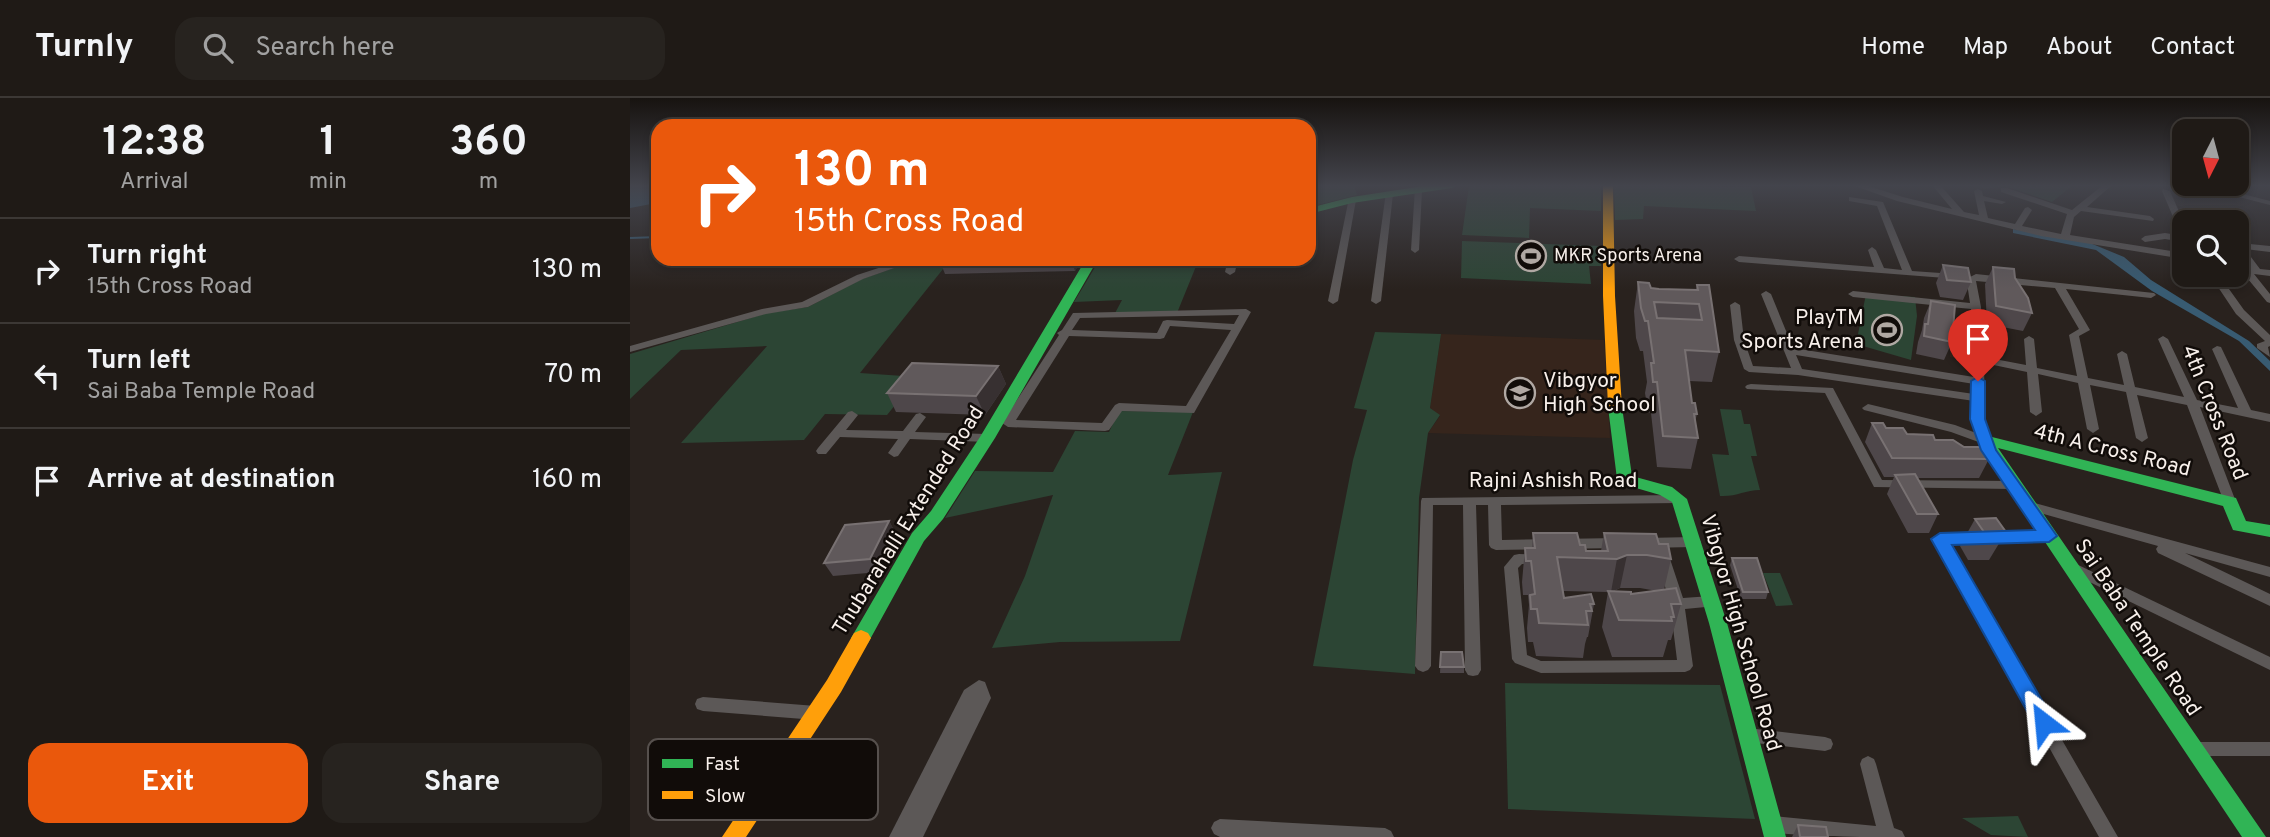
<!DOCTYPE html>
<style>
:root{--surface:#1f1a16;--page:#27231f;--text:#f1f3f6;--muted:#a1a1a1;--line:#3c3835;--accent:#ea580c}
body{margin:0;font-family:Overpass,sans-serif;background:var(--page);color:var(--text);height:100vh;display:flex;flex-direction:column;font-size:26px;white-space:nowrap}
*{box-sizing:border-box;margin:0}
p{font-size:23px;color:var(--muted)}
.icon{flex:none;width:38px;height:38px;fill:none;stroke:currentColor;stroke-width:2;stroke-linecap:round;stroke-linejoin:round}
.map{position:relative;flex:1;overflow:hidden}
.panel{display:flex;flex-direction:column;background:var(--surface);width:630px}
.panel>*{flex:none}
.banner{position:absolute;left:21px;top:21px;width:665px;height:147px;border-radius:21px;box-shadow:0 4px 10px #0003,0 0 0 2px var(--line);background:#ea580c;color:#fff;overflow:hidden}
.needle{width:46px;rotate:186deg}
.fabs{position:absolute;left:1542px;top:21px;display:grid;gap:14px}
.fabs a{display:grid;place-items:center;width:77px;height:77px;border-radius:14px;background:var(--surface);box-shadow:0 4px 10px #0003,0 0 0 2px var(--line);font-size:35px}
.pin{position:absolute;display:grid;place-items:center;width:60px;height:60px;color:#fff;margin:-72px -30px;border-radius:50% 50% 50% 0;rotate:-45deg;box-shadow:0 0 7px #0007}
.pin .icon{rotate:45deg}
.me{position:absolute;width:77px;margin:-38px;rotate:331deg;stroke-linejoin:round;filter:drop-shadow(0 0 5px #0008)}
.turn{display:flex;align-items:center;gap:24px;height:147px;padding:0 28px;font-size:32px}
.turn .icon{width:91px;height:91px;stroke-width:2.5}
.turn b{display:block;font-size:49px;line-height:60px}
.eta{display:flex;justify-content:space-evenly;align-items:center;height:119px;text-align:center}
.eta b{font-size:42px;font-weight:700;line-height:49px}
.action{display:flex;gap:14px;margin-top:auto;padding:14px 28px}
.action a{flex:1;height:80px;border-radius:21px;background:var(--accent);color:#fff;font-size:28px;font-weight:700;line-height:80px;text-align:center}
.action a+a{background:var(--page);color:var(--text)}
ul{padding:0;list-style:none}
li{display:flex;align-items:center;gap:21px;height:105px;padding:0 28px;border-top:2px solid var(--line)}
li div{flex:1}
li b{display:block;font-size:26px}
li em{font-style:normal}
header{display:flex;align-items:center;gap:42px;box-sizing:border-box;height:98px;padding:0 35px;background:var(--surface);border-bottom:2px solid var(--line)}
header strong{font-size:33px}
nav{display:flex;gap:38px;margin-inline-start:auto;font-size:24px}
.search{width:490px;height:63px;background:var(--page);display:flex;align-items:center;gap:18px;box-sizing:border-box;padding:0 24px;border-radius:21px;color:var(--muted);font-size:26px}
main{display:flex;flex:1;min-height:0}
.map>svg:first-child{display:block}
.built{fill:#36251c}
.green{fill:#2c4534}
.water{fill:#385b72}
.lines{fill:none;stroke-linecap:round;stroke-linejoin:round}
.stream{stroke:#385b72;stroke-width:2}
.street{fill:#5c5857;fill-rule:evenodd}
.fast{fill:#30b455;fill-rule:evenodd}
.slow{fill:#ff9f0a;fill-rule:evenodd}
.wall{fill:#4e474a;fill-rule:evenodd}
.shaded-wall{fill:#373031}
.building{fill:#60595b;stroke:#787172;stroke-width:2;fill-rule:evenodd}
.route{fill:#1a73e8;stroke:#114b97;stroke-width:2}
.labels{text-anchor:middle;dominant-baseline:central;stroke-width:5;stroke-linejoin:round;paint-order:stroke}
.far-poi-label{font-size:18px;fill:#f8f0eb;stroke:#110c09;text-anchor:start}
.poi-label{font-size:21px;fill:#f8f0eb;stroke:#110c09;text-anchor:end}
.street-label{font-size:21px;fill:#f8f0eb;stroke:#110c09}
.key{fill:#110c09;stroke:#56504d;stroke-width:2}
.key-label{font-size:19px;fill:#f8f0eb}
</style>
<header>
<strong>Turnly</strong>
<div class="search"><svg class="icon" aria-label="search" viewBox="0 0 24 24"><circle cx="10" cy="10" r="6"/><path d="M15 15l6 6"/></svg>Search here</div>
<nav><a>Home</a><a>Map</a><a>About</a><a>Contact</a></nav>
</header>
<main>
<section class="panel">
<div class="eta">
<div><b>12:38</b><p>Arrival</p></div>
<div><b>1</b><p>min</p></div>
<div><b>360</b><p>m</p></div>
</div>
<ul>
<li><svg class="icon" aria-label="right" viewBox="0 0 24 24"><path d="M7 20v-9h11M14 6l5 5-5 5"/></svg><div><b>Turn right</b><p>15th Cross Road</p></div><em>130 m</em></li>
<li><svg class="icon" aria-label="left" viewBox="0 0 24 24"><path d="M17 20v-9H6M10 6l-5 5 5 5"/></svg><div><b>Turn left</b><p>Sai Baba Temple Road</p></div><em>70 m</em></li>
<li><svg class="icon" aria-label="arrive" viewBox="0 0 24 24"><path d="M6 21V4h12l-3 4 3 4H6"/></svg><div><b>Arrive at destination</b></div><em>160 m</em></li>
</ul>
<div class="action"><a>Exit</a><a>Share</a></div>
</section>
<div class="map">
<svg width="1640" height="739" viewBox="0 0 1640 739">
<rect width="100%" height="100%" fill="#29221e"/>
<g class="built">
<path d="M1320,231L1337,234L1340,262L1320,259Z"/>
<path d="M811,236L974,242L980,340L798,335L810,318L800,310Z"/>
</g>
<g class="green">
<path d="M679,87H724L727,97L684,108Z"/>
<path d="M971,87V113L900,110L899,140L832,137L839,88Z"/>
<path d="M984,87L1121,89L1126,113L1014,108L1013,121L985,122Z"/>
<path d="M1341,87H1443L1422,104L1375,88L1355,91Z"/>
<path d="M832,143L971,148V168H959L961,186L831,180Z"/>
<path d="M290,161H321L230,275L288,279L257,317L195,316L174,342L51,345L137,248L51,252L0,301V256L137,215L178,209L232,181Z"/>
<path d="M470,161H569L547,215L484,217L492,202L444,204Z"/>
<path d="M1236,196L1285,199L1287,218L1281,262L1226,246Z"/>
<path d="M745,234L811,236L800,310L810,317L798,335L789,400L785,576L683,568L723,362L737,312L724,310Z"/>
<path d="M1090,311L1111,312L1114,326H1120L1127,358H1121L1130,392C1115,392 1106,399 1090,398L1082,356L1099,357Z"/>
<path d="M489,313L563,314L538,377L592,374L550,543L430,544L362,550L395,478L423,397L315,420L345,373L423,374L445,333L479,334Z"/>
<path d="M1150,475L1163,507L1146,508L1133,475Z"/>
<path d="M875,585L1090,587L1125,721L878,711Z"/>
<path d="M1388,718L1398,739L1361,737L1332,720Z"/>
</g>
<g class="water">
<path d="M0,87H28V89L21,106L0,110Z"/>
<path d="M1383,131L1460,145L1494,159L1521,182L1619,243L1640,263V273L1609,243L1522,193L1466,152L1383,135Z"/>
</g>
<g class="lines">
<path class="stream" d="M0,140L28,139"/>
<g class="street">
<path d="M1222,87H1235L1273,99L1322,111L1302,87H1310L1334,114L1349,117L1344,93L1348,91L1352,93L1353,98L1376,104L1372,106L1354,103L1358,120L1385,126L1395,110L1398,109L1402,112L1392,128L1431,136L1437,116L1371,94V90H1377L1442,112L1473,87H1482L1457,109L1520,118L1524,121L1523,123L1451,113L1444,119L1440,137L1554,155V161L1411,138L1267,103Z"/>
<path d="M1563,87H1578L1640,103V107Z"/>
<path d="M785,90L792,92L789,152L785,155L781,152Z"/>
<path d="M1533,91L1540,93L1554,125V138L1550,135L1532,93Z"/>
<path d="M756,94L763,96L751,203L746,206L741,203Z"/>
<path d="M1219,99L1253,104L1282,173L1325,176L1328,177V181L1109,164L1104,161L1109,158L1244,169L1238,152L1242,149L1246,152L1254,170L1272,172L1247,108L1219,103Z"/>
<path d="M719,100L726,102L708,203L703,206L698,203Z"/>
<path d="M1535,135L1554,138V144L1535,141L1515,144L1511,141L1515,138Z"/>
<path d="M1606,142L1610,145L1640,148V154L1615,151L1630,171L1640,172V178L1624,176L1640,196V205L1637,204L1613,175L1606,174V168L1620,170L1606,152Z"/>
<path d="M276,161H290L233,181L178,209L136,216L0,254V248L132,211L172,204L227,177Z"/>
<path d="M598,161H608L605,174L600,177L595,174Z"/>
<path d="M1346,176L1524,195L1526,197L1521,200L1436,191L1460,232L1449,238L1458,280L1494,287L1487,256L1492,253L1497,256L1505,289L1554,299L1528,241L1533,238L1538,241L1567,302L1608,310L1582,251L1587,248L1591,249L1621,312L1640,316V324L1570,309L1606,404L1605,407H1595L1594,404L1557,307L1507,297L1518,340L1512,344L1506,340L1496,294L1460,287L1469,331L1463,335L1457,331L1448,285L1408,276L1412,314L1406,318L1400,314L1397,274L1354,265L1355,326L1360,342L1354,346L1321,334L1234,312L1232,310L1238,306L1325,327L1346,335L1344,303L1168,277L1119,274L1114,271L1104,242L1100,207L1105,204L1110,207L1114,242L1123,268L1161,270L1131,196L1136,193L1141,196L1163,250L1344,279L1341,211L1223,199L1218,196L1223,193L1340,205L1337,185L1334,182ZM1346,183L1425,190L1449,231L1439,237L1447,278L1407,270L1404,241L1399,238L1394,241L1396,267L1354,259L1351,209ZM1166,257L1344,286V296L1172,271Z"/>
<path d="M1580,177H1589L1614,212L1640,237V248L1638,249L1640,259L1627,250V246L1635,243L1606,216Z"/>
<path d="M616,211L621,214L564,315L492,313L479,332L475,333L378,329L372,325L429,237L427,235L432,232L443,215ZM609,217L604,226L537,222L533,223L527,235L442,232L450,220ZM540,228L601,232L556,308L489,305L485,307L472,325L386,322L439,238L530,241L534,240Z"/>
<path d="M1121,286L1203,290L1252,382L1382,383L1388,387L1382,391L1244,389L1195,295L1117,291L1115,289L1117,287Z"/>
<path d="M222,313L228,317L216,332L273,333L286,316L290,315L296,319L285,334L357,336L363,340L357,344L280,341L268,358L264,359L258,355L268,341L210,339L196,356H188L186,353L188,350L218,314Z"/>
<path d="M1049,397L1055,401L1049,405L871,407L872,442L989,440L994,442L996,445L994,448L989,450L866,452L861,450L859,447L858,407H846L851,572L848,577L843,578L838,577L835,572L833,407H803L801,568L798,572L793,574L788,572L785,568L791,403L792,400Z"/>
<path d="M1397,403L1640,469V479L1555,455L1640,496V508L1528,455L1526,451L1528,448L1392,410L1391,407L1392,404Z"/>
<path d="M1419,433L1424,435L1426,438L1424,441L1419,443L1319,446L1488,739H1469L1303,441L1305,438L1310,436Z"/>
<path d="M1064,439L1069,441L1071,444L1069,447L1064,449L1014,450L1009,448L1007,445L1009,442L1014,440Z"/>
<path d="M889,456L915,457L917,461L915,465L892,466L888,470L897,557L911,563L1047,562L1040,505L1027,462L1029,458H1039L1053,500L1081,498L1086,500L1088,504L1086,508L1055,511L1063,568L1060,572L1055,574L911,575L885,565L882,561L874,469L884,457Z"/>
<path d="M1442,464L1640,559V572L1437,473L1435,469L1437,465Z"/>
<path d="M349,582L355,584L361,600L293,739H259L334,592Z"/>
<path d="M73,599L186,608L192,610L194,615L192,620L186,622L73,613L67,611L65,606L67,601Z"/>
<path d="M1117,630L1195,639L1201,641L1203,646L1201,651L1195,653L1117,644L1111,642L1109,637L1111,632Z"/>
<path d="M1564,644H1640V658H1564L1558,656L1556,651L1558,646Z"/>
<path d="M1238,658L1244,661L1246,666L1264,730L1272,733L1275,739C1240,739 1165,739 1136,733L1133,727L1136,721L1142,718L1246,728L1230,666L1232,661Z"/>
<path d="M29,667L139,676L145,678L147,684L145,690L139,692L29,683L23,680L21,675L23,670Z"/>
<path d="M590,721L755,730L761,733L764,739H590L584,736L581,730L584,724Z"/>
</g>
<g class="fast">
<path d="M800,87H827L822,90L722,105L679,116V110L722,99Z"/>
<path d="M456,161H468L365,340L313,421L294,443L238,545L231,548L224,545L221,540L224,535L282,435L301,413L350,339Z"/>
<path d="M985,304L992,309L1002,378L1042,389L1057,401L1097,525L1156,739H1134L1079,525L1042,404L1030,397L989,385L987,381L978,309Z"/>
<path d="M1354,337L1606,400L1616,423L1640,427V439L1603,432L1593,408L1368,350L1636,739H1612L1349,345L1346,342Z"/>
</g>
<g class="slow">
<path d="M973,87H983L985,198L992,309L985,314L978,309L973,198Z"/>
<path d="M231,532L238,535L241,540L211,594L116,739H92L197,582L224,535Z"/>
</g>
</g>
<g class="wall">
<path d="M309,161H452L445,173L315,176Z"/>
<path d="M1313,167L1341,184L1333,202L1310,199L1306,185Z"/>
<path d="M1363,169L1385,180L1402,215L1393,233L1357,226L1355,186Z"/>
<path d="M1008,184L1021,190L1029,191L1066,192L1067,187L1089,254L1082,284L1059,283L1062,305L1067,316L1065,324L1068,340L1061,371L1027,369L1021,315L1018,314L1015,295L1017,284L1013,253H1010L1006,240L1004,213Z"/>
<path d="M1301,203L1322,244L1314,262L1286,256L1288,244L1292,232L1294,220Z"/>
<path d="M368,268L376,286L355,317L266,314L257,295Z"/>
<path d="M1242,325L1277,336L1334,349L1359,361L1349,380H1287L1308,416L1299,435H1278L1257,396L1264,379H1254L1235,344Z"/>
<path d="M1345,421L1376,434L1359,462H1338L1330,448Z"/>
<path d="M259,423L266,436L249,474L203,478L194,465Z"/>
<path d="M903,435L950,447L956,453H971L974,435L1029,446L1041,461L1034,492L1051,506L1041,542H1038L1033,559H982L972,529L978,494L933,493L934,500L964,506L958,539H957L955,546L953,560L906,558L903,544H898L897,530L899,507L898,497H893L892,484L895,450H902ZM990,490H1010L1027,493L1001,496L984,493Z"/>
<path d="M1102,460L1138,494L1136,501H1111L1100,467Z"/>
<path d="M811,554L834,569V575H810Z"/>
<path d="M1168,727L1198,739H1162Z"/>
</g>
<g class="shaded-wall">
<path d="M441,161H452L445,173Z"/>
<path d="M368,268L376,286L355,317L346,298Z"/>
<path d="M259,423L266,436L249,474L240,461Z"/>
<path d="M997,457L990,490L981,494L987,461Z"/>
</g>
<g class="building">
<path d="M1313,167L1338,170L1341,184L1317,182Z"/>
<path d="M1363,169L1384,171L1385,180L1398,200L1402,215L1366,208Z"/>
<path d="M1008,184L1019,185L1021,190L1029,191L1068,192L1067,187H1079L1089,254L1055,252L1062,305H1065L1067,316H1064L1068,340L1033,338L1027,284H1023L1021,265H1024L1018,223H1015L1011,210ZM1024,204L1069,206L1072,222L1027,220Z"/>
<path d="M1301,203L1325,207L1322,244L1294,238L1295,226H1298Z"/>
<path d="M282,265L368,268L346,298L257,295Z"/>
<path d="M1242,325H1253L1256,330H1273L1277,336L1303,337L1305,342H1323L1334,349H1351L1359,361L1262,360Z"/>
<path d="M1285,376L1308,416H1287L1265,377Z"/>
<path d="M1366,420L1376,434H1354L1345,421Z"/>
<path d="M259,423L240,461L194,465L215,427Z"/>
<path d="M903,435H947L950,447H955L956,453H978L974,435L1026,436L1029,446H1038L1041,461L1017,457H997L987,461L927,459L934,500L961,496L964,506H960L962,513H956L958,527L909,525L907,511H901L900,497L905,496L901,463H896L895,450H905Z"/>
<path d="M1102,460H1127L1138,494H1113Z"/>
<path d="M1046,490L1051,506H1041L1044,519H1041L1042,523L989,522L978,493L1001,494V496Z"/>
<path d="M811,554H832L834,569H810Z"/>
<path d="M1168,727L1196,729L1198,739H1170Z"/>
</g>
<linearGradient id="sky" x2="0" y2="1"><stop stop-color="#171310"/><stop offset="0.46" stop-color="#43444c"/><stop offset="1" stop-color="#43444c" stop-opacity="0"/></linearGradient>
<rect width="1640" height="191" fill="url(#sky)"/>
<path class="route" d="M1348,279L1355,283V321L1366,352L1427,438L1419,444L1322,447L1421,618L1424,625L1421,631L1414,634L1407,631L1301,441L1310,435L1405,432L1351,352L1340,321L1341,283Z"/>
<defs>
<g id="stadium-ring" transform="scale(1.575)"><circle r="9.5" fill="#110c09" stroke="#b0a8a3" stroke-width="1.5"/><path d="M0-5a6.5 5 0 1 0 0 10a6.5 5 0 1 0 0-10ZM-3.5-1.8h7v3.6h-7Z" fill="#b0a8a3"/></g>
<g id="school-ring" transform="scale(1.575)"><circle r="9.5" fill="#110c09" stroke="#b0a8a3" stroke-width="1.5"/><path d="M0-5L7-2L0 1L-7-2ZM-4 1L0 2.5L4 1V4Q0 6-4 4Z" fill="#b0a8a3"/></g>
</defs>
<g fill-rule="evenodd">
<use href="#stadium-ring" x="901" y="158"/>
<use href="#stadium-ring" x="1257" y="232"/>
<use href="#school-ring" x="890" y="295"/>
</g>
<g class="labels">
<g class="far-poi-label">
<text x="924" y="158">MKR Sports Arena</text>
</g>
<g class="poi-label">
<text x="1234" y="220">PlayTM<tspan x="1234" dy="24">Sports Arena</tspan></text>
<text x="913" y="283" text-anchor="start">Vibgyor<tspan x="913" dy="24">High School</tspan></text>
</g>
<g class="street-label">
<text transform="translate(1584 315) rotate(68)">4th Cross Road</text>
<text transform="translate(1482 353) rotate(14)">4th A Cross Road</text>
<text x="923" y="383">Rajni Ashish Road</text>
<text transform="translate(279 423) rotate(-58)">Thubarahalli Extended Road</text>
<text transform="translate(1507 530) rotate(56)">Sai Baba Temple Road</text>
<text transform="translate(1110 535) rotate(74)">Vibgyor High School Road</text>
</g>
</g>
<rect x="18" y="641" width="230" height="81" rx="10" class="key"/>
<rect x="32" y="661" width="31" height="9" fill="#30b455"/>
<rect x="32" y="693" width="31" height="8" fill="#ff9f0a"/>
<g class="key-label">
<text x="75" y="672">Fast</text>
<text x="75" y="704">Slow</text>
</g>
</svg>
<div class="fabs">
<a><svg class="needle" viewBox="-14 -14 28 28"><path d="M0-13l5 13h-10z" fill="#e53935"/><path d="M0 13l5-13h-10z" fill="#a1a1a1"/></svg></a>
<a><svg class="icon" aria-label="search" viewBox="0 0 24 24"><circle cx="10" cy="10" r="6"/><path d="M15 15l6 6"/></svg></a>
</div>
<div class="pin" style="left:1348px;top:283px;background:#d93025"><svg class="icon" aria-label="arrive" viewBox="0 0 24 24"><path d="M6 21V4h12l-3 4 3 4H6"/></svg></div>
<svg class="me" style="left:1414px;top:625px" viewBox="-20 -20 40 40"><path d="M0-17L14 15 0 8-14 15z" fill="#1a73e8" stroke="#fff" stroke-width="4"/></svg>
<div class="banner">
<div class="turn"><svg class="icon" aria-label="right" viewBox="0 0 24 24"><path d="M7 20v-9h11M14 6l5 5-5 5"/></svg><div><b>130 m</b>15th Cross Road</div></div>
</div>
</div>
</main>
